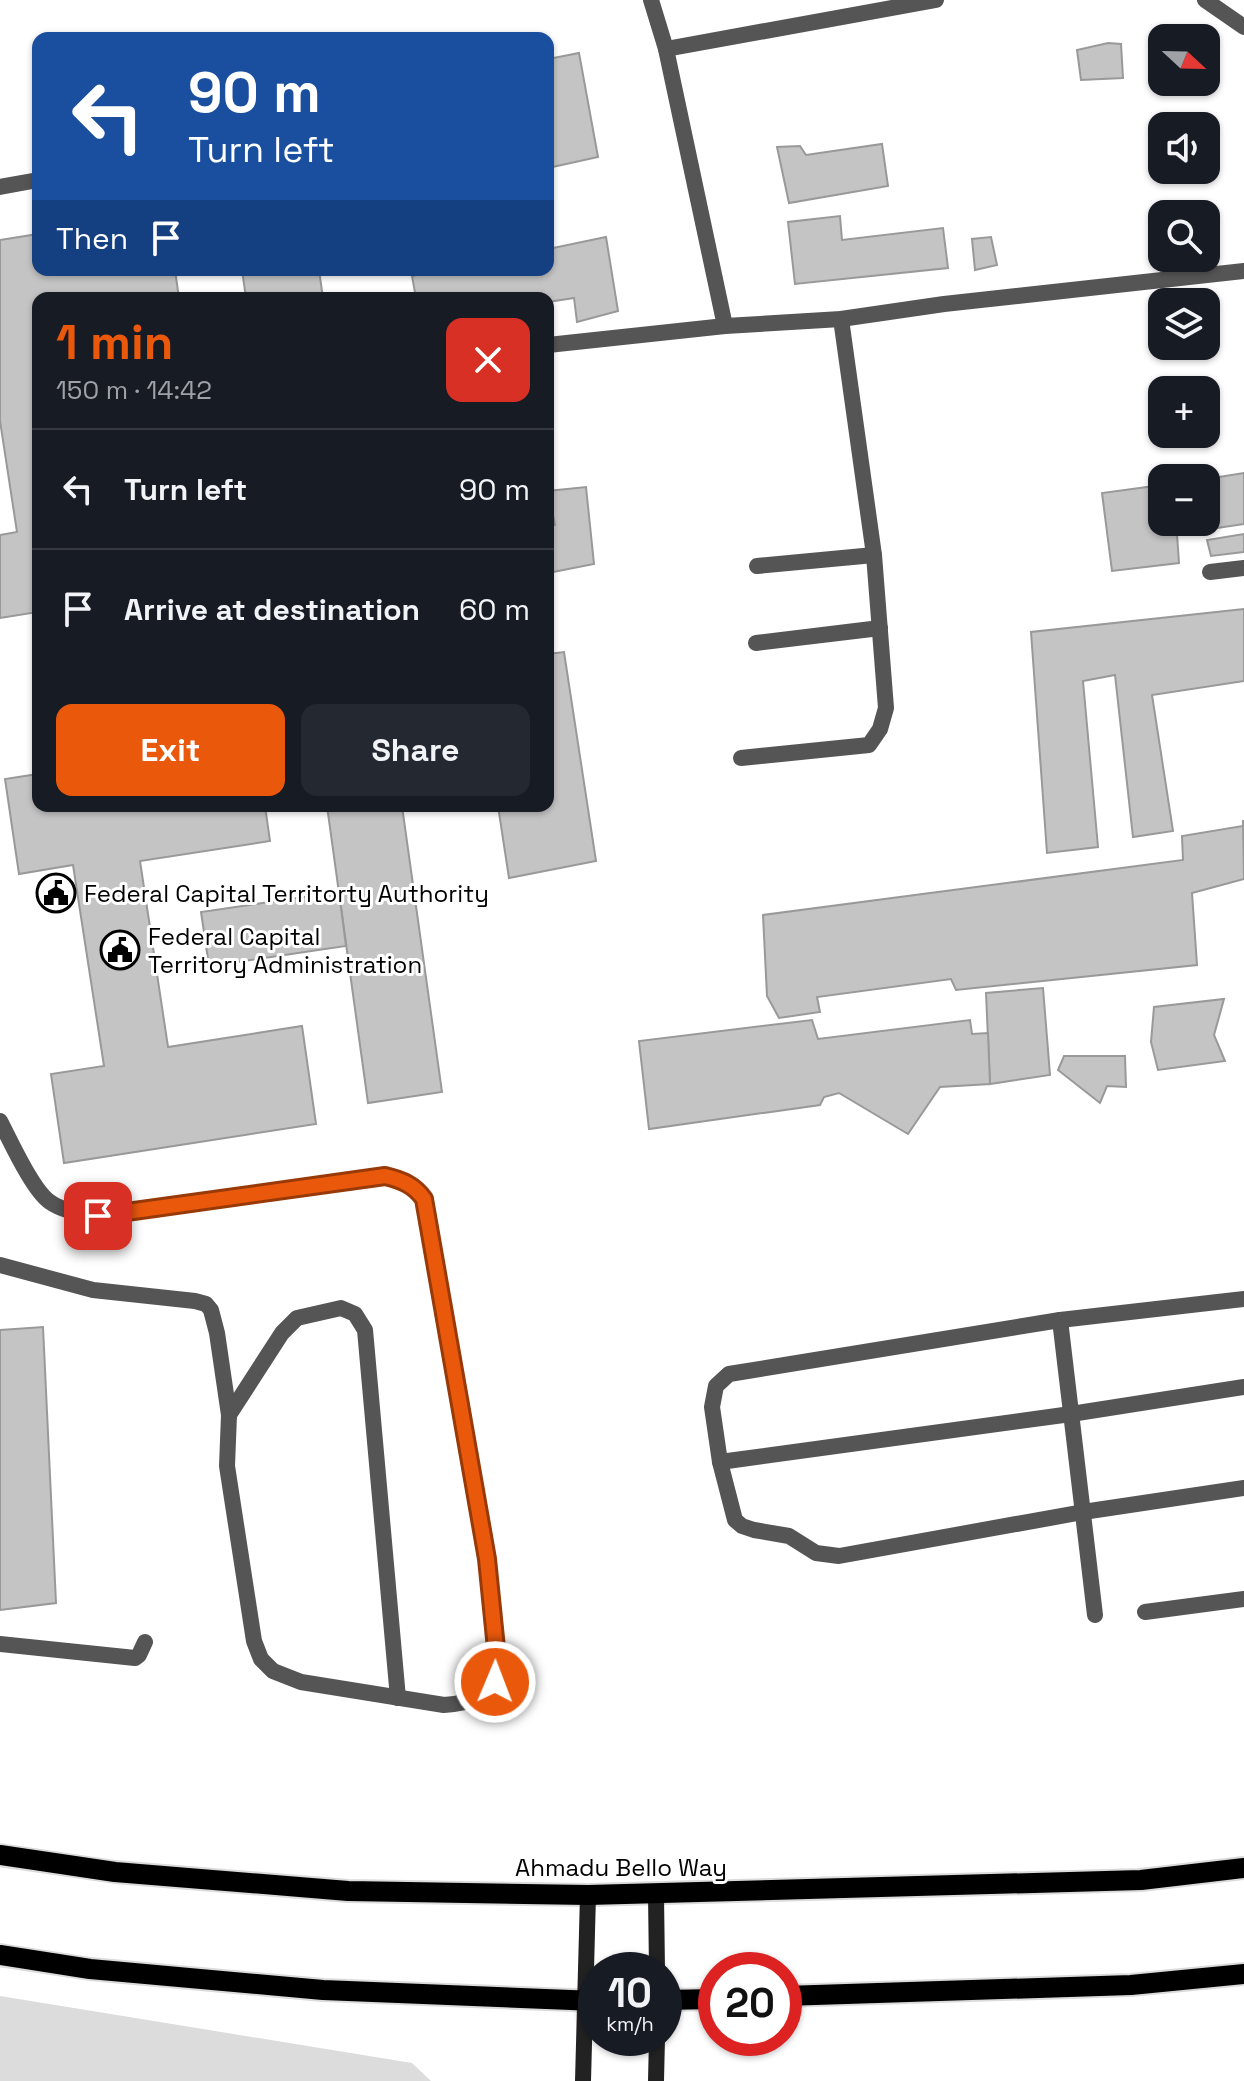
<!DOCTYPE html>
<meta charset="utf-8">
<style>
:root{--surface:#171b24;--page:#242831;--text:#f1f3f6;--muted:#9ea1a6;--line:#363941;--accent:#ea580c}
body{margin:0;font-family:"Space Grotesk",sans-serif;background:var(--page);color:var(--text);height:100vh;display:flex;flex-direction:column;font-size:30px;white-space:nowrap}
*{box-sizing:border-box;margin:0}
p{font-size:26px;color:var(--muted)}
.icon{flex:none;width:44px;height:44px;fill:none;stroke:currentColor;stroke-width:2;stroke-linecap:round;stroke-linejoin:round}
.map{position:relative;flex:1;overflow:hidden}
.details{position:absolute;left:32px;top:292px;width:522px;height:520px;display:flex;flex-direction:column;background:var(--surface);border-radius:16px;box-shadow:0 2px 6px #0004}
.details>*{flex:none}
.guide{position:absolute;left:32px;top:32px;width:522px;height:244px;border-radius:16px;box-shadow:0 2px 6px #0004;background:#1a4fa0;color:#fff;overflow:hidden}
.needle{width:52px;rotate:112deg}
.fabs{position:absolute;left:1148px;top:24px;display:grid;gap:16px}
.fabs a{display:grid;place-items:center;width:72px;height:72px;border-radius:16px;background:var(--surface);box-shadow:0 2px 6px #0004;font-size:40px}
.speed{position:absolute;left:578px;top:1952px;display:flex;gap:16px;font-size:40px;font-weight:700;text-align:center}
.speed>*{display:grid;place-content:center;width:104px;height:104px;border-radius:50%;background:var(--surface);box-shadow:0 2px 6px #0004;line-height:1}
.speed small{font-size:20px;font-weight:400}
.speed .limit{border:12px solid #d22;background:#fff;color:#111}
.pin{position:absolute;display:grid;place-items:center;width:68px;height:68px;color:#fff;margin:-34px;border-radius:16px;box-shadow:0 4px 12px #0006}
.me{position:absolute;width:88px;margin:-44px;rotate:1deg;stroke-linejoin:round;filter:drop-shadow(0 0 6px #0008)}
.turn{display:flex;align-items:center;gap:28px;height:168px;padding:0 24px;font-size:36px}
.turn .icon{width:104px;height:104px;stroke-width:2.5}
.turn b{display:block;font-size:56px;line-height:68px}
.then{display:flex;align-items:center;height:76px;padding:0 24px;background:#0003;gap:16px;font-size:30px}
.round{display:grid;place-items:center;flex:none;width:84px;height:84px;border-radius:16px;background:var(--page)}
.summary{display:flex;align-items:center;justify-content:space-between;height:136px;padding:0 24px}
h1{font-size:48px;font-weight:700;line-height:60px;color:var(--accent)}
.primary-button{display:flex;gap:16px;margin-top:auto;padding:16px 24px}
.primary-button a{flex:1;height:92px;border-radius:16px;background:var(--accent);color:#fff;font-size:32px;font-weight:700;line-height:92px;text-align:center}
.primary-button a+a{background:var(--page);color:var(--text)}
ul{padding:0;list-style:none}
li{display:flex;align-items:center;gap:24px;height:120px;padding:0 24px;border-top:2px solid var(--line)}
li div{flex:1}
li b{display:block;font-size:30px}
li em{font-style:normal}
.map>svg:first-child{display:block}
.green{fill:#dcdcdc}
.building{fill:#c4c4c4;stroke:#999;stroke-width:2}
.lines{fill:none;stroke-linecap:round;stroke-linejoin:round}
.primary-casing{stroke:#dbdbdb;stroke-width:24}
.lane{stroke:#555;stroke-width:16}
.secondary{stroke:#222;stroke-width:16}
.primary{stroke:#000;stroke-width:20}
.route-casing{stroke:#983908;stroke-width:20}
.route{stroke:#ea580c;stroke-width:14}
.labels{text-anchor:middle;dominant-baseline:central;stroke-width:6;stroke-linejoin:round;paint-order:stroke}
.poi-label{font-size:24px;fill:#000;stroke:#fff;text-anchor:start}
.street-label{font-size:24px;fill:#000;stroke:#fff}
</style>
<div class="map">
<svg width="1244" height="2081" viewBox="0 0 1244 2081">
<rect width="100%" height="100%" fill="#fff"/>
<path class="green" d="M0,1996L412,2063L431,2081H0Z"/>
<g class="building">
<path d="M1108,43L1121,44L1123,78L1081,80L1077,50Z"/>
<path d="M579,53L598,157L548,168V59Z"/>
<path d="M882,144L888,186L789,203L777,147L800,146L806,155Z"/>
<path d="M840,216L842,240L943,228L948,268L795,284L788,222Z"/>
<path d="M38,234V270H175L179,298H38V612L0,618V535L17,532L0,421V240Z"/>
<path d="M606,237L618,311L577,322L574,298L548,302V298H416L412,276L443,270H548V249Z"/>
<path d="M991,237L997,265L975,270L972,239Z"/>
<path d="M242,270H319L323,298H246Z"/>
<path d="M1244,473V524L1177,534L1179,563L1112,571L1102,493L1162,485V522H1206V479Z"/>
<path d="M586,487L594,564L548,573V526L555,525L548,491Z"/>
<path d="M1244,534V552L1211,556L1207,540Z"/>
<path d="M1244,609V681L1152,695L1173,831L1133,837L1115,675L1083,681L1098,847L1047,853L1031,632Z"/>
<path d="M564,652L596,861L509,878L498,806H548V654Z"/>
<path d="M38,774V806H265L270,841L140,861L168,1047L302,1026L316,1124L64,1163L51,1074L104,1066L73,865L19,874L5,779Z"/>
<path d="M327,806H402L442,1092L368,1103Z"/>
<path d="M1243,820L1244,879L1192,893L1197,965L956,990L951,979L817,997L820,1012L779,1018L767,996L763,915L1183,860L1182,836L1243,826Z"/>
<path d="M339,892L346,946L209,966L201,912Z"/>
<path d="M1043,988L1050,1075L990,1084L986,993Z"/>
<path d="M1224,999L1214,1035L1225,1061L1158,1070L1151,1042L1154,1007Z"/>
<path d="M812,1020L818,1039L970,1020L972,1034L988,1033L990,1084L940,1087L908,1134L839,1093L824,1097L820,1105L649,1129L639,1041Z"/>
<path d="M1064,1056H1125L1126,1087L1107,1086L1100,1103L1058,1070Z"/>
<path d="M43,1327L56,1603L0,1610V1330Z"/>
</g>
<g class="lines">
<g class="primary-casing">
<g id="primary">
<path d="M0,1855L115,1872L348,1891L588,1895L1141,1880L1244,1868"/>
<path d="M0,1955L90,1969L323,1990L596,2001"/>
<path d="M784,1996L1131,1985L1244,1974"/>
<path d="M664,2000L716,1999"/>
</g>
</g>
<g class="lane">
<path d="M1205,0L1244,27"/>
<path d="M666,49L936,0"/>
<path d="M0,187L38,180"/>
<path d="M725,326L841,319L944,304L1244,271"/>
<path d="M548,345L725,326L666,49L651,0"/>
<path d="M757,566L874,555"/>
<path d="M1210,572L1244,568"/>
<path d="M756,643L880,628"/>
<path d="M741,758L869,745L880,729L886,708L874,555L841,319"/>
<path d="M0,1121C10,1140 33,1191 50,1202C64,1212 82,1213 98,1216L385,1176C402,1180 414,1185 424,1199L487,1559L498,1668C491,1697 472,1703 444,1705L301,1682L273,1671L261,1659L254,1641L227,1466L229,1415L217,1333L211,1310L206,1304L195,1301L93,1290L0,1265"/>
<path d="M1244,1299L1060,1320L729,1374L716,1386L712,1407L720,1462L735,1520L742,1526L754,1530L789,1536L816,1553L839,1556L1083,1512L1244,1488"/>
<path d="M1060,1320L1095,1615"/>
<path d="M229,1415L282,1333L297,1318L341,1308L355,1314L365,1330L398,1698"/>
<path d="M720,1462L1071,1414L1244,1387"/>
<path d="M1145,1612L1244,1599"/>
<path d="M0,1644L135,1658L139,1655L145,1642"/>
</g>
<g class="secondary">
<path d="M656,1895L657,1970"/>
<path d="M583,2081L588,1895"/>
<path d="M656,2081L657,2038"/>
</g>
<use href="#primary" class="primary"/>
</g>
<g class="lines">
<g class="route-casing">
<path id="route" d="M98,1216L385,1176C402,1180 414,1185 424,1199L487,1559L498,1668L495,1682"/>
</g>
<use href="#route" class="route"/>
</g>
<defs>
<g id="civic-ring" transform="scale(2)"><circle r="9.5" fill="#fff" stroke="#000" stroke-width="1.5"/><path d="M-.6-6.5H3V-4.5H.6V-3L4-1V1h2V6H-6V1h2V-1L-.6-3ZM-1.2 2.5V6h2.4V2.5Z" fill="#000"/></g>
</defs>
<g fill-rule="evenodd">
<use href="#civic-ring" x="56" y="893"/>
<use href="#civic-ring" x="120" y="950"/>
</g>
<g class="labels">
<g class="poi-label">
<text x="84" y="893">Federal Capital Territorty Authority</text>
<text x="148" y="936">Federal Capital<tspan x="148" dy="28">Territory Administration</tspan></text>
</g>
<g class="street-label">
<text x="621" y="1867">Ahmadu Bello Way</text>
</g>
</g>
</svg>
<div class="fabs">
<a><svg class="needle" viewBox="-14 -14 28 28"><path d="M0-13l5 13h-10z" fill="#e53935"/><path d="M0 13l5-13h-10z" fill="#9ea1a6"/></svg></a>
<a><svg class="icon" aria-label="sound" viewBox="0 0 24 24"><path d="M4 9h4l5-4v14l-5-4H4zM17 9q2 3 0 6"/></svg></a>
<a><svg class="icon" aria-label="search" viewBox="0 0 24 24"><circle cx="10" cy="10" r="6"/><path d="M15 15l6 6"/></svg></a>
<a><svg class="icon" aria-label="layers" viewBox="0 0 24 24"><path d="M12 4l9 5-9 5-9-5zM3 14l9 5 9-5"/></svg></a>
<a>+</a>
<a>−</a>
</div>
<div class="speed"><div>10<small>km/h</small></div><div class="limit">20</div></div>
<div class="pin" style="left:98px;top:1216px;background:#d93025"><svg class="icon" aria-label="arrive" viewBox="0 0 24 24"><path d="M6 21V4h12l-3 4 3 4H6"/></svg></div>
<svg class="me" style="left:495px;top:1682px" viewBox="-20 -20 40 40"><circle r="17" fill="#ea580c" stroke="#fff" stroke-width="3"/><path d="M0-11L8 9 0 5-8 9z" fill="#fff"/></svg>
<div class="guide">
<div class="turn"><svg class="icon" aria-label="left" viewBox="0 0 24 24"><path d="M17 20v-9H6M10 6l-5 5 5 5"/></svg><div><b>90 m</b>Turn left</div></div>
<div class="then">Then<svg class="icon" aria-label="arrive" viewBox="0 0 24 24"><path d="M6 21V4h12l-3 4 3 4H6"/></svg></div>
</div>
<section class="details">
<div class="summary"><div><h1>1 min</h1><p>150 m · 14:42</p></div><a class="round" style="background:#d93025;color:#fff"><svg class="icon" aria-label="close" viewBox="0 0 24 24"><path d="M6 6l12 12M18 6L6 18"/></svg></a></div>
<ul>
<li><svg class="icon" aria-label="left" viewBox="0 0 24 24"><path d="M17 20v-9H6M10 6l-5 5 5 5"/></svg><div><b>Turn left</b></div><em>90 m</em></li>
<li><svg class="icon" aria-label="arrive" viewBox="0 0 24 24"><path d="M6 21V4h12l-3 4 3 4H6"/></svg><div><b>Arrive at destination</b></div><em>60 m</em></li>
</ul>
<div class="primary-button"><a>Exit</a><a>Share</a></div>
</section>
</div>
